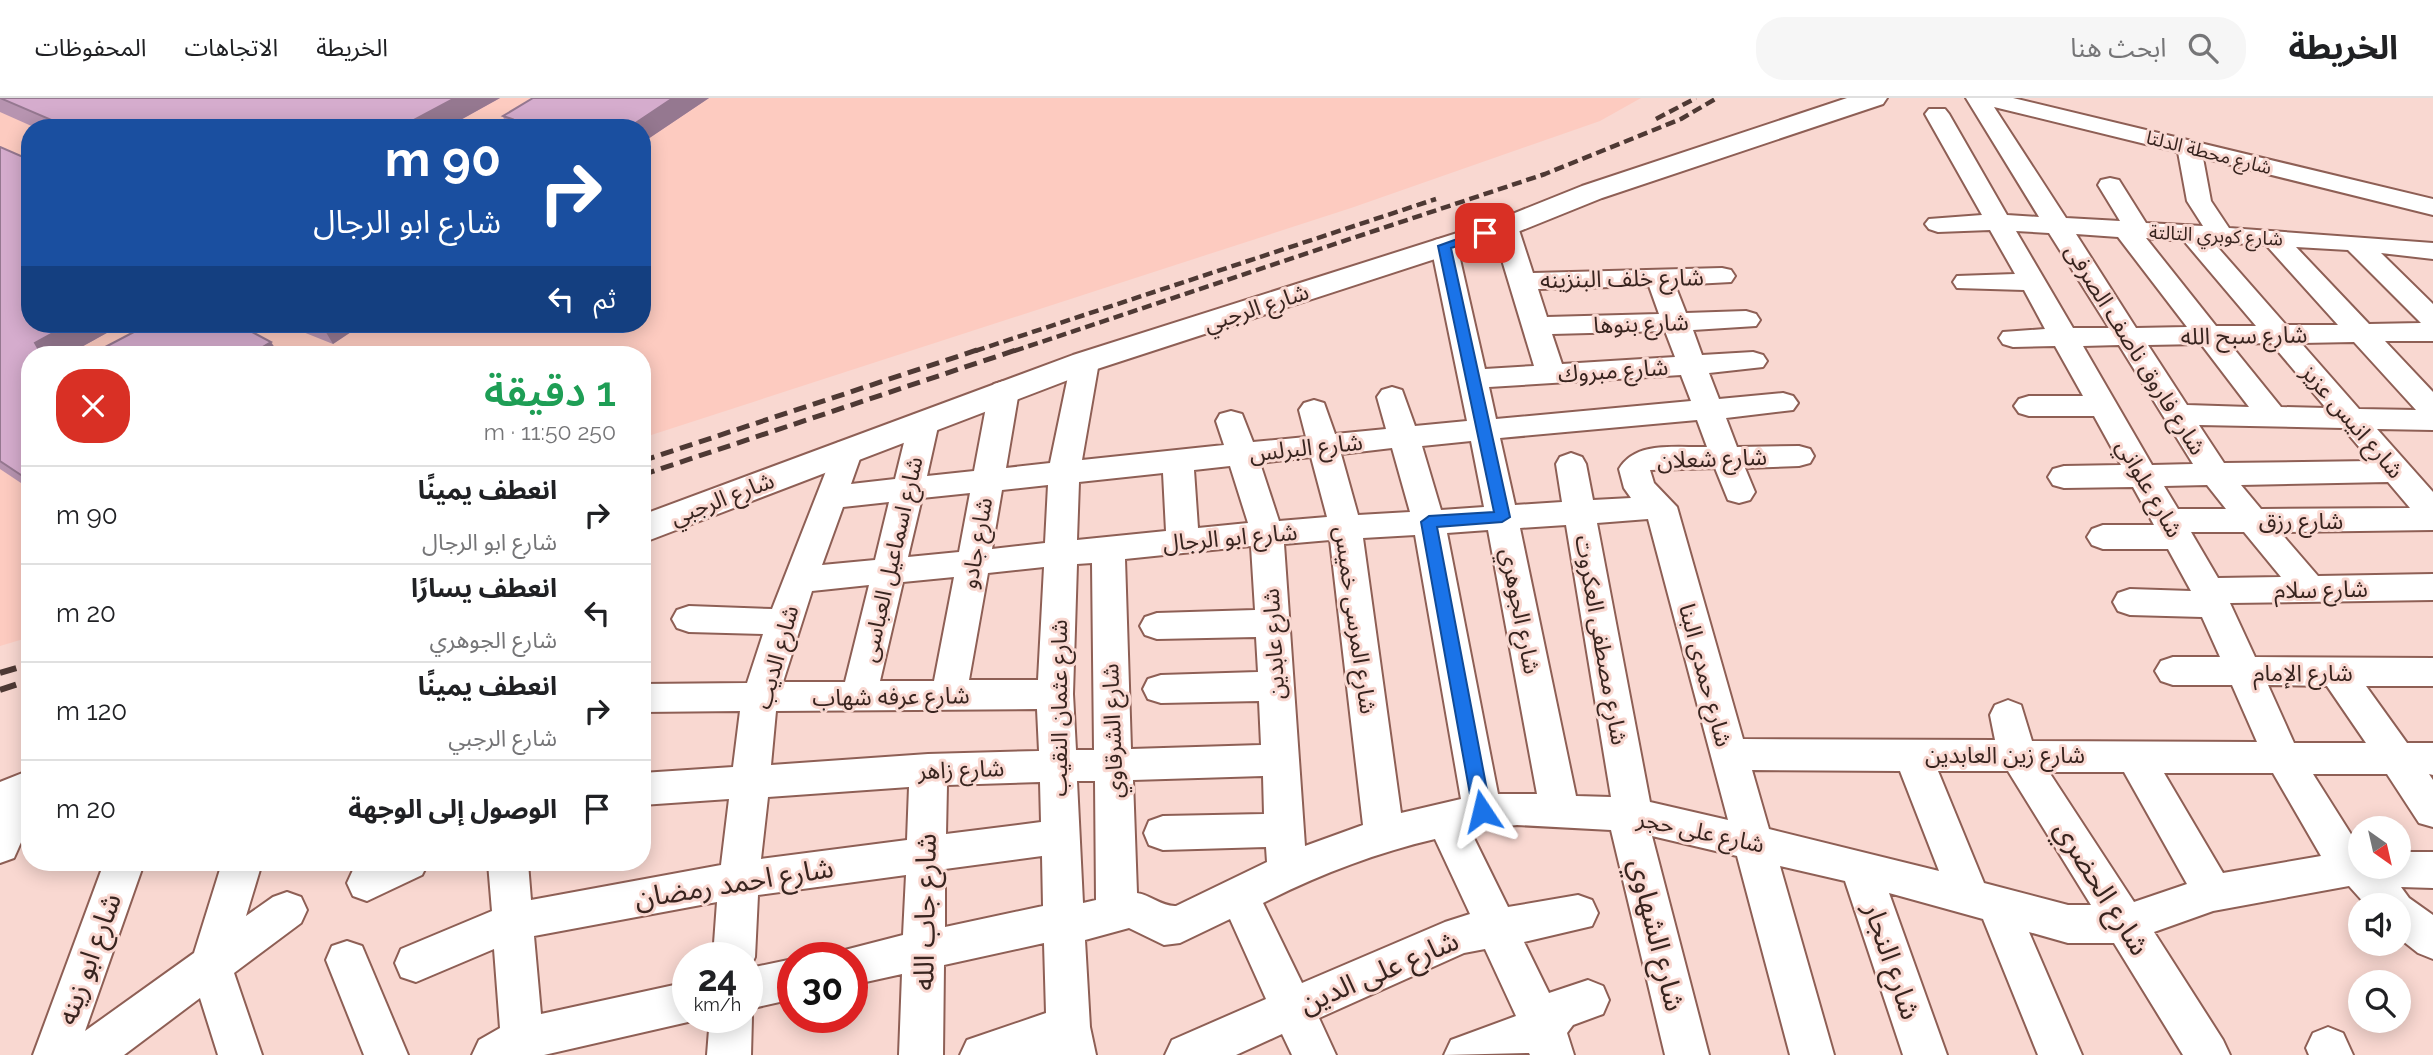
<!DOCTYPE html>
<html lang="ar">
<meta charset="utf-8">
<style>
:root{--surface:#fff;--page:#f6f6f6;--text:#202124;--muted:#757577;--line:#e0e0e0}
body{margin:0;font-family:Raleway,"Noto Sans Arabic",sans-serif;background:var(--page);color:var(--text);direction:rtl;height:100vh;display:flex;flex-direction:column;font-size:26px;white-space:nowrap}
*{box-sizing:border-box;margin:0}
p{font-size:23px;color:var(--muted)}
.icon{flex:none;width:38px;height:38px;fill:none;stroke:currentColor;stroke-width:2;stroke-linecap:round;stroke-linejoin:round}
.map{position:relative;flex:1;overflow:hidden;direction:ltr}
.sheet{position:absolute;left:21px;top:248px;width:630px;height:525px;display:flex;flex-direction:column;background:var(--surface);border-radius:28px;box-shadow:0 4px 18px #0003;direction:rtl}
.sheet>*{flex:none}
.top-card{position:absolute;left:21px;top:21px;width:630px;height:214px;border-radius:28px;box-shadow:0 4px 18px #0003;direction:rtl;background:#1a4fa0;color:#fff;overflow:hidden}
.needle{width:46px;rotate:146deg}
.tools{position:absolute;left:2348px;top:718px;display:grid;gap:14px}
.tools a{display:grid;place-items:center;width:63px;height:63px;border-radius:50%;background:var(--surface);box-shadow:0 4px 18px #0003;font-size:35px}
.speed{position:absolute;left:672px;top:844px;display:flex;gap:14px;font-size:35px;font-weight:700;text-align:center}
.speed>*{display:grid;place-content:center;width:91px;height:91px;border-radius:50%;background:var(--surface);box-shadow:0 4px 18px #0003;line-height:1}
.speed small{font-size:18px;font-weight:400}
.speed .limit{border:10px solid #d22;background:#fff;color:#111}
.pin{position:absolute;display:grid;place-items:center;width:60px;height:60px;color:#fff;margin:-30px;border-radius:14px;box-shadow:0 4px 10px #0006}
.me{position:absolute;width:77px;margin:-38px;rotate:350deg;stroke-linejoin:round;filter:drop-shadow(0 0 5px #0008)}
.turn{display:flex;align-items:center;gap:24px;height:147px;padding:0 35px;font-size:32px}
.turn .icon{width:91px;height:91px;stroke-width:2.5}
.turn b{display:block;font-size:49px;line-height:60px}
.then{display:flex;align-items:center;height:66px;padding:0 35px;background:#0003;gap:14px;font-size:26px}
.round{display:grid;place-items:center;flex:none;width:74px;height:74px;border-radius:28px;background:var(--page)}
.headline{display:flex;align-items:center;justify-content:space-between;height:119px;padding:0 35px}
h1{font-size:42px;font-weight:600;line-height:52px;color:#1e9e55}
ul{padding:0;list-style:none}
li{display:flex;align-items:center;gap:21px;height:98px;padding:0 35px;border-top:2px solid var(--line)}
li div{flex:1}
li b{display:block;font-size:26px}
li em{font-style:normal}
header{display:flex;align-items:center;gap:42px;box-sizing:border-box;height:98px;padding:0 35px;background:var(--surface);border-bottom:2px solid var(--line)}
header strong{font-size:33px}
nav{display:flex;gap:38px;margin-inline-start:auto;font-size:24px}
.search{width:490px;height:63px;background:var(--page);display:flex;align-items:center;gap:18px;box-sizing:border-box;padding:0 24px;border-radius:28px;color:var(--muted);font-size:26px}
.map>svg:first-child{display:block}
.built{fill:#fdcbc0;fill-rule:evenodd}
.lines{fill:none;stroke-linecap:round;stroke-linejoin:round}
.minor-casing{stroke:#8e5f55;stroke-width:4}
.major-casing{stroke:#8e5f55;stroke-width:4}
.minor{fill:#fff;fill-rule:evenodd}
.major{fill:#fff;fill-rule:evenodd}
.rail-far2{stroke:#4e3934;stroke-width:4.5;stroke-dasharray:10 5;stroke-linecap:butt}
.rail-far1{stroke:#4e3934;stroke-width:5;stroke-dasharray:13 7;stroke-linecap:butt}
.rail{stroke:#4e3934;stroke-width:6;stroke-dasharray:17 8;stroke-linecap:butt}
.wall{fill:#b794b0}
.shaded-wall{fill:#957890}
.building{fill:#d5accd;stroke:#957890;stroke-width:2}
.route{fill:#1a73e8;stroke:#114b97;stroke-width:2}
.labels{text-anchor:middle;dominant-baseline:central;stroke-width:6;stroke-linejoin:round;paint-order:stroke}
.far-street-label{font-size:19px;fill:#38241f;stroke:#f9d8d1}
.street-label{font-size:23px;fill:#38241f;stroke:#f9d8d1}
.near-street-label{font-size:28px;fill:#38241f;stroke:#f9d8d1}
</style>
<header>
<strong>الخريطة</strong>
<div class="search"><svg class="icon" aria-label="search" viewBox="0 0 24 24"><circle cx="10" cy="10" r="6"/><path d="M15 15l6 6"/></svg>ابحث هنا</div>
<nav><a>الخريطة</a><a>الاتجاهات</a><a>المحفوظات</a></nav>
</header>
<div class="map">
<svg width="2433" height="957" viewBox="0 0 2433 957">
<rect width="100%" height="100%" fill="#f9d8d1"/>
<path class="built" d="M0,0H1641L1600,23L1351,110L642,340V257H30V539L0,548ZM30,30H642V226H30Z"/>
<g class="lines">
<g class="minor-casing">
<g id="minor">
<path d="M1966,0H2013L2433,101V117L2203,60L2211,103L2229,130L2433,145V161L2381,155L2433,206V243H2385L2433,294V332L2377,331L2433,394V432L2280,434L2318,478L2433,476V502L2230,505L2255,559L2433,560V588H2366L2407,645H2433V677L2429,676L2433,682V729L2419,725L2387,676H2313L2361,752V768H2399V754H2433V790L2401,789L2409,800L2433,817V861L2418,855L2399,840V807H2366L2349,788L2213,813L2154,834L2223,942L2230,957H2183L2114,845H2068L2029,834L2082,957H2038L1983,821L1889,795L1947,957H1903L1845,783L1780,768L1834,957H1790L1737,758L1652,738L1709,957H1665L1611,732L1517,727L1470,732L1508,809L1578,797L1592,802L1598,815L1592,828L1524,844L1549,895L1588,882L1603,888L1609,902L1603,916L1573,927L1567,935L1574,957H1530L1529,955L1444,957L1451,942L1516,918L1485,851L1464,855L1319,920L1336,957H1292L1282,936L1236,957H1165L1172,942L1266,901L1230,821L1180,845L1164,847L1129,830L1085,842L1090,929L1096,957H960L967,942L1046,915L1044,845L944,867L943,957H899L902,876L852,887V859H835L837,854L903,837L906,777L758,797L755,859L750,870L793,861V901L749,911L752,919L751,957H707L710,919H747V859H713L717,804L534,838L541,916L688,884V919H702L688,924L544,957H472L479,942L500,930L494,851L416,884L401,879L395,865L401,851L492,813L488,765H528L531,802L721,767L729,701L642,707V675L733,669L740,613L642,614V586L747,585L763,536L689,534L677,530L672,521L677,512L689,508L772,511L837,345L848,342L859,345L863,352L851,386L895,381L909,324L913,317L924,314L935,317L939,324L927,378L974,373L989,293L994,286L1004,283L1014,286L1019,293L1006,370L1050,365L1071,264L1075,258L1085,255L1095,258L1099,264L1082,362L1224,347L1216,323L1220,316L1231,313L1242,316L1253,344L1306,339L1299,312L1304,305L1314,302L1324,305L1335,336L1386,331L1377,299L1382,292L1392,289L1402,292L1415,328L1467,323L1431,148L1435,142L1444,140L1453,142L1457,148L1485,271L1534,268L1492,129L1496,124L1505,121L1514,124L1518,129L1533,175L1722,170L1731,172L1735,178L1731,184L1675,187L1686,215L1746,213L1756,216L1760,222L1756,228L1693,232L1702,257L1753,254L1763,257L1767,263L1763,269L1709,275L1719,301L1783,295L1793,298L1798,305L1793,312L1726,320L1737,349L1799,348L1810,351L1814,358L1810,365L1799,368L1745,370L1755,394L1750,402L1739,405L1728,402L1715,370L1650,372L1654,385L1677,409L1743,641L1995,642L1990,617L1995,607L2008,602L2021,607L2032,643L2257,644L2232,587H2173L2161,583L2155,573L2161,563L2173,559H2220L2202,519L2130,517L2118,513L2113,504L2118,495L2130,491L2191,493L2168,451H2103L2092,447L2087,439L2092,431L2103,427H2154L2133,389L2064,390L2053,387L2048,379L2053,371L2064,368L2121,367L2094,318H2029L2019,315L2014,308L2019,301L2029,298H2083L2055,248L2013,249L2003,246L1999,240L2003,234L2045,231L2024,192L1957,190L1953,184L1957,178L2015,176L1990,132L1938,134L1929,131L1925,126L1929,121L1982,117L1925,16L1929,11H1945L1949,16L2007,117L2039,119ZM1994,9L2178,54L2187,103L2203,128L2146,125L2119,82L2110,80L2101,82L2098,87L2120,123L2066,120ZM2016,133L2049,135L2109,230H2073ZM2076,136L2118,139L2187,229L2136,230ZM2146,140L2184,143L2256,228H2216ZM2213,144L2266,147L2338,227H2286ZM2296,149L2348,152L2421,225L2369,226ZM1649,188L1659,216L1547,219L1538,191ZM1665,233L1675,259L1562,266L1552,236ZM2354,244L2416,312L2359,311L2301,245ZM2271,245L2326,310L2281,309L2230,246ZM2201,246L2249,309L2187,307L2148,247ZM2119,247L2193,366L2152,367L2083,248ZM1681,277L1691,303L1496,321L1489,289ZM1697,322L1707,349C1677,350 1636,342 1619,371L1624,390L1631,400L1593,402L1586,366L1582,359L1571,355L1560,359L1556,366L1562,404L1515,407L1500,340ZM2199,327L2343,330L2371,363L2224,365ZM1471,343L1484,409L1441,412L1422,348ZM1392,350L1410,414L1358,417L1341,356ZM1311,359L1327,419L1279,423L1260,365ZM1230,368L1248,425L1198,430L1194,372ZM1163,375L1166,433L1077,442L1079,384ZM2388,384L2410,410L2261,411L2241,387ZM1048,387L1045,445L992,451L1002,392ZM2207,387L2226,411H2178L2164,388ZM970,395L959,454L908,459L922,400ZM889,404L875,462L822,467L843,409ZM1648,421L1728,722L1650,704L1597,425ZM1566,427L1611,699L1576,698L1520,430ZM1488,432L1537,696H1498L1447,435ZM2191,434H2244L2281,479L2218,480ZM1415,437L1461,701L1401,715L1363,440ZM1330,442L1363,727L1305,748L1284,446ZM1251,448L1255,512L1157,515L1145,519L1140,528L1145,537L1157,541L1256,539L1258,574L1161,577L1148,581L1143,591L1148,601L1161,605L1259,603L1261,647L1131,651L1125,461ZM1092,465L1094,652H1076L1073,596L1077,466ZM1044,469L1038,582H969L988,475ZM954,479L934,583H880L903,484ZM869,487L845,584H783L812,493ZM2268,587L2327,588L2366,645H2294ZM1037,611L1039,653L928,656L771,667L776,613ZM1752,672L1900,673L1939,773L1769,731ZM1938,673H2008L2091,807H2068L1984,785ZM2049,674H2124L2187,786L2134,804ZM2164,675H2273L2321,758L2223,775ZM1263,678L1264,716L1163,718L1149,723L1144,735L1149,747L1163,752L1266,749L1267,764L1176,808C1163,809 1150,797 1137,795L1133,682ZM1077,683H1095L1096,802L1083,805ZM1040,684L1041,724L946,736L947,687ZM909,689L907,742L761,761L768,699ZM1435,741L1470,816L1445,824L1302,885L1263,805C1318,777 1375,755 1435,741ZM1042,758L1043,808L945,829V771Z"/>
<path d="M24,677L30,679V724L14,760L0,765V704L11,682Z"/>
<path d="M104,765H144L85,933L194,855L222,765H262L246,818L273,799L287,794L301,799L307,812L301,825L234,875L262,957H218L200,900L124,957H33Z"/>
<path d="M369,765H428L422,777L367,803L353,798L347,785L353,772Z"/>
<path d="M347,843L362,848L408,957H364L326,862L332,848Z"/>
<path d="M2328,929L2343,935L2353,957H2309L2306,950L2313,935Z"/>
</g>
</g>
<g class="major-casing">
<g id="major">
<path d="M1847,0H1887L1883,6L1602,100L1515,135L1097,271L642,445V417L1073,257L1495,123L1582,88Z"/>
<path d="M30,672V711L0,722V684Z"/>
</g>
</g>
<use href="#minor" class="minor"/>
<use href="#major" class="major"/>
<g class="rail-far2">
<path d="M1656,21L1696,0"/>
<path d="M975,253L1436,101"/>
<path d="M1014,253L1545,76L1681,21L1717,0"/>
</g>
<g class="rail-far1">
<path d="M642,363L980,251"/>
<path d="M642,377L1019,251"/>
<path d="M26,567L30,566"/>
</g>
<g class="rail">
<path d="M0,575L30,566"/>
<path d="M0,592L30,582"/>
</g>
</g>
<g class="wall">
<path d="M0,0H500L446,30H36L0,14Z"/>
<path d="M533,0H709L642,45L505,25L503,18Z"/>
<path d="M0,49L123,226L67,257H30V391L0,371Z"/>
<path d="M283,226H363L333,246Z"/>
</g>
<g class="shaded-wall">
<path d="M455,0H500L446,30H399Z"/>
<path d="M673,0H709L642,45V30H628Z"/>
<path d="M69,226H123L67,257H42L35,245Z"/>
<path d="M321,226H363L333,246Z"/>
<path d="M271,244L280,257H249Z"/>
</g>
<g class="building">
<path d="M0,0H455L399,30H70Z"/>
<path d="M533,0H673L628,30H498L512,21L503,18Z"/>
<path d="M0,49L30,62V226H69L35,245L42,257H30V383L0,363Z"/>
<path d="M149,226H237L271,244L249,257H90Z"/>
</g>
<path class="route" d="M1485,131L1489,132V138L1451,150L1510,419L1502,424L1437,429L1491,713L1488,718L1482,720L1475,718L1473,713L1421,424L1429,418L1494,414L1438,148Z"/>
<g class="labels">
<g class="far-street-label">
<text transform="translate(2209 54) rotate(14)">شارع محطة الدلتا</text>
<text transform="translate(2216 137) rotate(3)">شارع كوبري التالتة</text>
</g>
<g class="street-label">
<text transform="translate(1622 180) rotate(-1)">شارع خلف البنزينه</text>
<text transform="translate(1256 209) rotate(-18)">شارع الرجبي</text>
<text transform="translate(1641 225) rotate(-2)">شارع بنوها</text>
<text transform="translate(2244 237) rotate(-1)">شارع سبح الله</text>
<text transform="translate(2136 251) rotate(58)">شارع فاروق ناصف الصرفى</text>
<text transform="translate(1613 272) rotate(-4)">شارع مبروك</text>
<text transform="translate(2353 323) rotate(49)">شارع انيس عزيز</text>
<text transform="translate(1306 349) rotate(-6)">شارع البرلس</text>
<text transform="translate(1712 360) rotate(-2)">شارع شعلان</text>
<text transform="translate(2150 390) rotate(60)">شارع علواني</text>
<text transform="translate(722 400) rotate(-21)">شارع الرجبي</text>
<text x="2301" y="422">شارع رزق</text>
<text transform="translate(1230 439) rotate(-5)">شارع ابو الرجال</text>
<text transform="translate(976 445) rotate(-80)">شارع جادو</text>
<text transform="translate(891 461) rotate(-77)">شارع اسماعيل العباسى</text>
<text transform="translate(2321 491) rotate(-1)">شارع سلام</text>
<text transform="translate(1521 513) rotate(79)">شارع الجوهري</text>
<text transform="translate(1356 522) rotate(82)">شارع المرسى خميس</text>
<text transform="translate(1602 542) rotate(80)">شارع مصطفى العكروت</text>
<text transform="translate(1273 546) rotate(-93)">شارع عابدين</text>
<text transform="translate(776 559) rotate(-74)">شارع الديب</text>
<text x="2303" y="574">شارع الإمام</text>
<text transform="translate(1706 577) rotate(75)">شارع حمدى البنا</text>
<text transform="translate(891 598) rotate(-1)">شارع عرفه شهاب</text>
<text transform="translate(1058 610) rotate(-90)">شارع عثمان النقيب</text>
<text transform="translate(1112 633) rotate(-92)">شارع الشرقاوي</text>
<text x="2005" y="656">شارع زين العابدين</text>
<text transform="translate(961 671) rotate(-2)">شارع زاهر</text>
<text transform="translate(1701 733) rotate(12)">شارع على حجر</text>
</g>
<g class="near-street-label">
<text transform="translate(734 785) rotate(-9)">شارع احمد رمضان</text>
<text transform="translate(2102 790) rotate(58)">شارع الحضري</text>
<text transform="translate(925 814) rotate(-89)">شارع جاب الله</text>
<text transform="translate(1657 837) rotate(76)">شارع الشهاوي</text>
<text transform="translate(89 861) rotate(-70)">شارع ابو زينه</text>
<text transform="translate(1892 863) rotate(71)">شارع النجار</text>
<text transform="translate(1379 874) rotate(-23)">شارع على الدين</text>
</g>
</g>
</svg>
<div class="tools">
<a><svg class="needle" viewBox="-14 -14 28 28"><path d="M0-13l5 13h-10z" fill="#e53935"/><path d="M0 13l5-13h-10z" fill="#757577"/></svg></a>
<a><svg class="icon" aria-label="sound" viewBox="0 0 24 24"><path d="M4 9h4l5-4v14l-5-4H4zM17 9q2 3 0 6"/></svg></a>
<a><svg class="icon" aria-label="search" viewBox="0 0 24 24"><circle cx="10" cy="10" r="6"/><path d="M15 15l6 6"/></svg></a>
</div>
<div class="speed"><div>24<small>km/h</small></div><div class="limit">30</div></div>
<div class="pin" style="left:1485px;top:135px;background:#d93025"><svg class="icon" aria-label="arrive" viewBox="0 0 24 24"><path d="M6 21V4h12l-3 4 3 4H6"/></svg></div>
<svg class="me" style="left:1482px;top:713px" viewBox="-20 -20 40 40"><path d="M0-17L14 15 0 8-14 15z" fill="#1a73e8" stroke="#fff" stroke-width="4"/></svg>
<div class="top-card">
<div class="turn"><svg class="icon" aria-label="right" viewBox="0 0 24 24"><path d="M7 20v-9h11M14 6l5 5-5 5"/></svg><div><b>90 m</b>شارع ابو الرجال</div></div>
<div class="then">ثم<svg class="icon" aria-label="left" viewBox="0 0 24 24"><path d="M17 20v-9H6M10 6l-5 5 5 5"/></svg></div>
</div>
<section class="sheet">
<div class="headline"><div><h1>1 دقيقة</h1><p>250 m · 11:50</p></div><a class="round" style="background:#d93025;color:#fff"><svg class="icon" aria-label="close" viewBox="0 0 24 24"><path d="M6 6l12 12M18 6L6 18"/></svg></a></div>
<ul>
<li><svg class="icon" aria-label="right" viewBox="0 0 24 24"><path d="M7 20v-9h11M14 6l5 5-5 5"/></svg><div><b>انعطف يمينًا</b><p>شارع ابو الرجال</p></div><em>90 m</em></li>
<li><svg class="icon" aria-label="left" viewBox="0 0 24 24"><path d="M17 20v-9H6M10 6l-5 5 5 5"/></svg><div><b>انعطف يسارًا</b><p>شارع الجوهري</p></div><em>20 m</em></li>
<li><svg class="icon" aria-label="right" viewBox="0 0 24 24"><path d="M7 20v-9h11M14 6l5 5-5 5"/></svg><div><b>انعطف يمينًا</b><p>شارع الرجبي</p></div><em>120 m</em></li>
<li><svg class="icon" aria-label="arrive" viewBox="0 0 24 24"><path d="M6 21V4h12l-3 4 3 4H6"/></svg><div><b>الوصول إلى الوجهة</b></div><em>20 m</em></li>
</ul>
</section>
</div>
